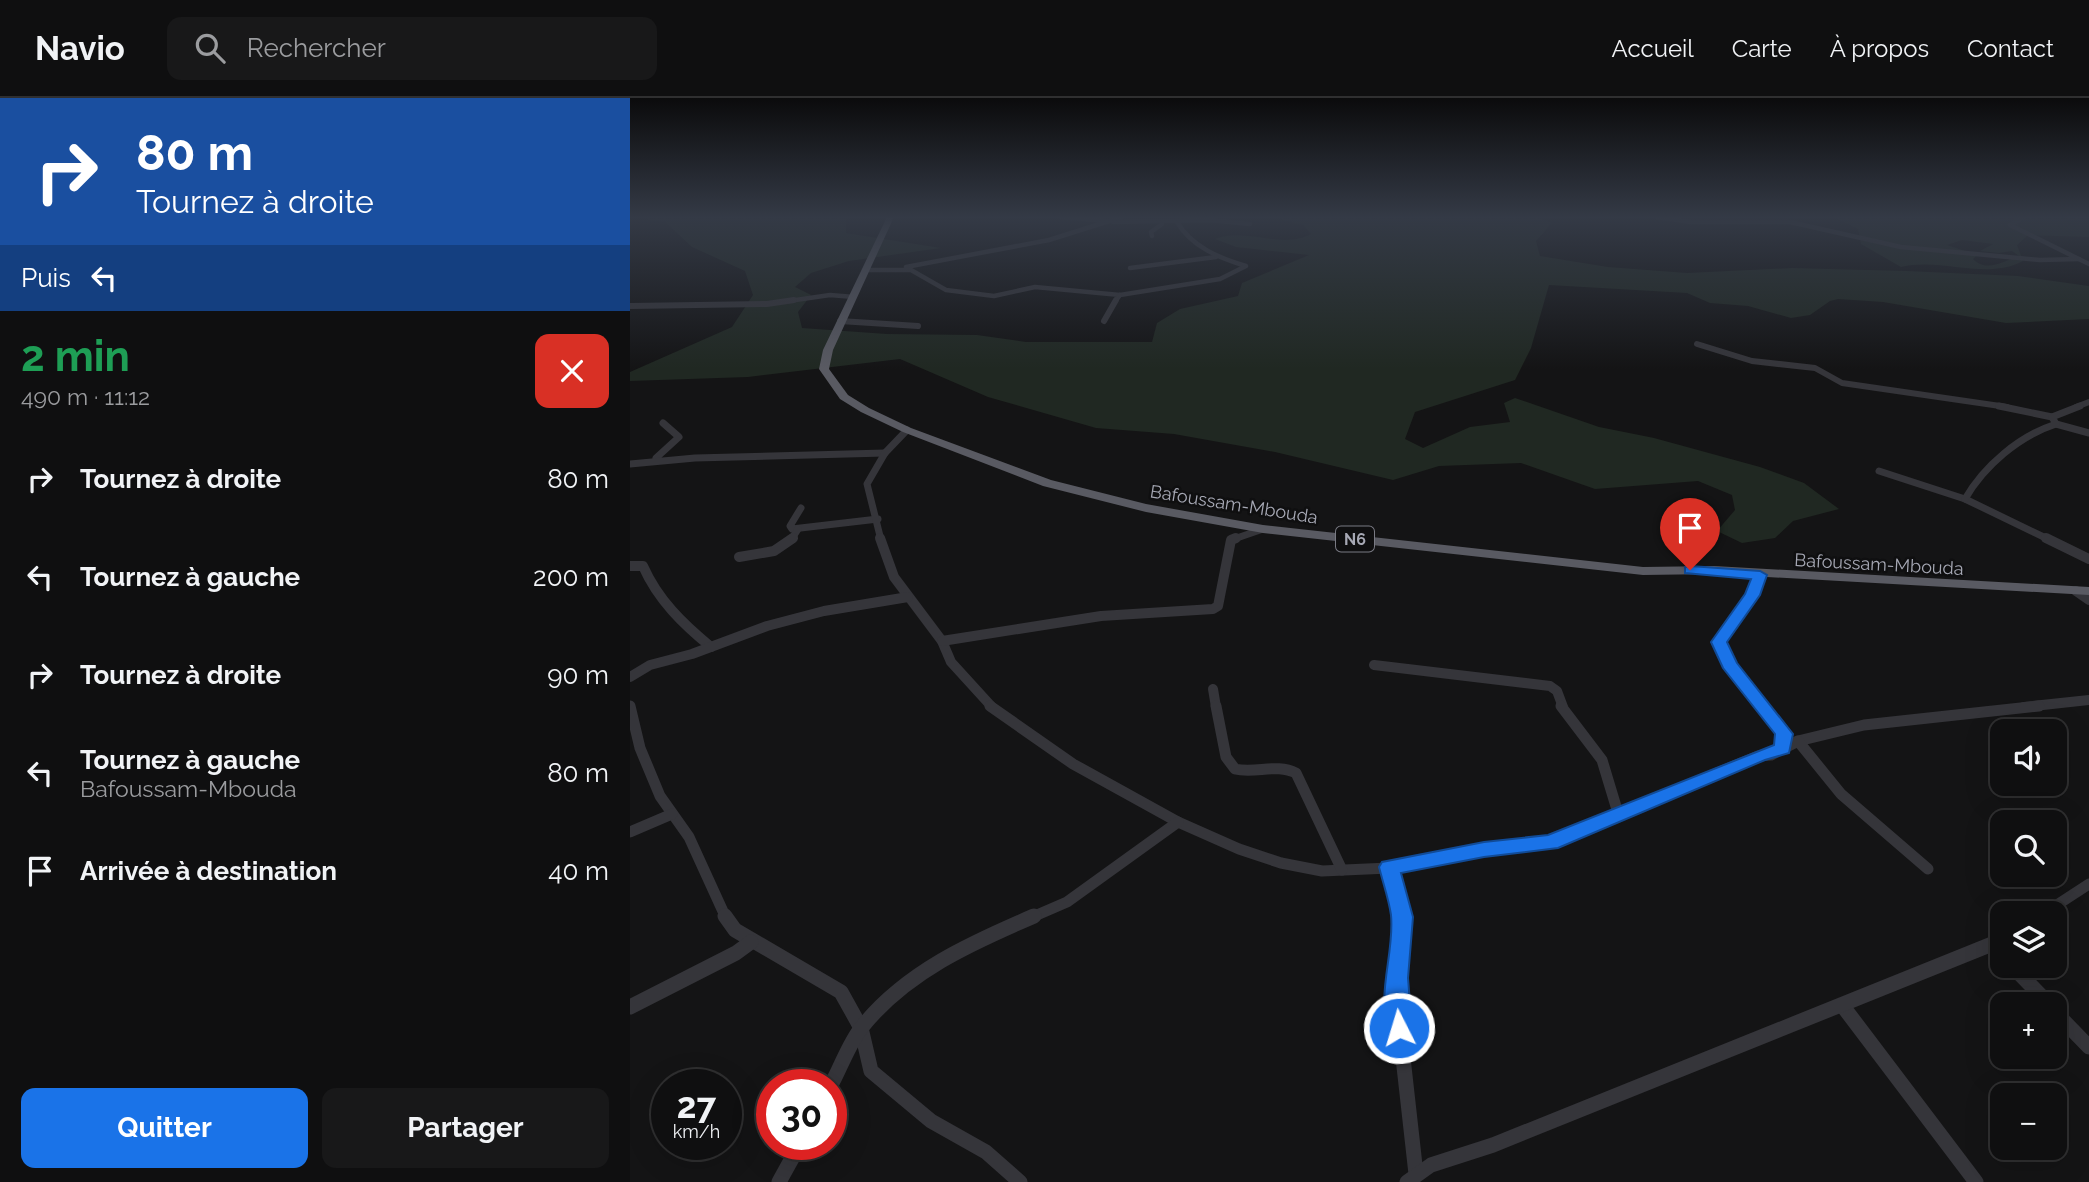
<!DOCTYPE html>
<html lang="fr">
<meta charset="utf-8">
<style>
:root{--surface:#0f0f10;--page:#181819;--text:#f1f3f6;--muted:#9b9c9f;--line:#2f2f30;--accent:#1a73e8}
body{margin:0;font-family:Raleway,sans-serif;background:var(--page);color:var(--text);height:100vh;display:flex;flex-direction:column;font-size:26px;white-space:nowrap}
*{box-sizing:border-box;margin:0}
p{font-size:23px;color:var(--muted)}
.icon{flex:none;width:38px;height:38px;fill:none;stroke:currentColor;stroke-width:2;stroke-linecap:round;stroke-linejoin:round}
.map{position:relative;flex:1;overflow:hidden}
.side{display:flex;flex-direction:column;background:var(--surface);width:630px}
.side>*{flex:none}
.top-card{background:#1a4fa0;color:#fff;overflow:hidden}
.fabs{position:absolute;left:1360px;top:621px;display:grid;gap:14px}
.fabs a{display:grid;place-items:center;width:77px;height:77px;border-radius:14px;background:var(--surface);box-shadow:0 7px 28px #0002,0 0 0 2px var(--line);font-size:35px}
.speed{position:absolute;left:21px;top:971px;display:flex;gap:14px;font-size:35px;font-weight:700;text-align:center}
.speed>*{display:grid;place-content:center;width:91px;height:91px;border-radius:50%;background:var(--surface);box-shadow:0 7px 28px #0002,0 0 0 2px var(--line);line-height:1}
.speed small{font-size:18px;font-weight:400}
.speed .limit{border:10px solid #d22;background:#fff;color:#111}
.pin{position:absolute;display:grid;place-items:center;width:60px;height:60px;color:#fff;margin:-72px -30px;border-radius:50% 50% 50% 0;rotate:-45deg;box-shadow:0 0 7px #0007}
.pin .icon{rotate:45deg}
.me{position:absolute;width:77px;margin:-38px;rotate:355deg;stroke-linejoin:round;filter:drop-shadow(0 0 5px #0008)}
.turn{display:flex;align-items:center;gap:24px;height:147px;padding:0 21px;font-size:32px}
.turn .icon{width:91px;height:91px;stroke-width:2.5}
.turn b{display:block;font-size:49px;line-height:60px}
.then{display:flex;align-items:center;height:66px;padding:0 21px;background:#0003;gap:14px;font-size:26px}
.round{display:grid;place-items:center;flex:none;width:74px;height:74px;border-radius:14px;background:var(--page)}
.head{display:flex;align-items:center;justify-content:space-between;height:119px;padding:0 21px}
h1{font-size:42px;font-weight:700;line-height:52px;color:#1e9e55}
.cta{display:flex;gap:14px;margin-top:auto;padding:14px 21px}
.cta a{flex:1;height:80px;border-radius:14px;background:var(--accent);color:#fff;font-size:28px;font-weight:700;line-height:80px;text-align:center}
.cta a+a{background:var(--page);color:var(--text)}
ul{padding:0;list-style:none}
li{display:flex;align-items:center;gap:21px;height:98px;padding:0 21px}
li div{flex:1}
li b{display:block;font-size:26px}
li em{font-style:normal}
header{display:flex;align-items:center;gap:42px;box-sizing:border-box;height:98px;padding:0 35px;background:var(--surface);border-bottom:2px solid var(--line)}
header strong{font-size:33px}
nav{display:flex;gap:38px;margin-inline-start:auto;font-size:24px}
.search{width:490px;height:63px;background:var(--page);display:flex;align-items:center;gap:18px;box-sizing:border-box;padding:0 24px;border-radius:14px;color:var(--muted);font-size:26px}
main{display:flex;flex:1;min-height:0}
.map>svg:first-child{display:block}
.green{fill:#202822;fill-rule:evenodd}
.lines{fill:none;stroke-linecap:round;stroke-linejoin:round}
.minor-far5{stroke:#35353a;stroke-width:4.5}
.minor-far4{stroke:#35353a;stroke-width:6}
.minor-far3{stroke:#35353a;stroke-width:7}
.minor-far2{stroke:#35353a;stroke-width:10}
.minor-far1{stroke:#35353a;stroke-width:11}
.minor{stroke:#35353a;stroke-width:15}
.trunk{fill:#595a62;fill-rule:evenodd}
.route{fill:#1a73e8;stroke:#114b97;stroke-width:2}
.labels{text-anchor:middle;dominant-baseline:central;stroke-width:5;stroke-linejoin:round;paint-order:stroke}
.shield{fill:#0f0f10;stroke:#797a83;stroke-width:2}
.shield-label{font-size:16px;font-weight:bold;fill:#a6a8b4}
.street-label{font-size:18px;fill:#a6a8b4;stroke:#0f0f10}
</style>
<header>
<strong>Navio</strong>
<div class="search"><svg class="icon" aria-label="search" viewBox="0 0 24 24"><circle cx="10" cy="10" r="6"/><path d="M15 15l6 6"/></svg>Rechercher</div>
<nav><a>Accueil</a><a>Carte</a><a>À propos</a><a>Contact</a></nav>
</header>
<main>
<section class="side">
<div class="top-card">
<div class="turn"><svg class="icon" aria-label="right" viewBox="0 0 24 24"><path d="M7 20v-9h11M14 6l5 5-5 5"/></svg><div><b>80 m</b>Tournez à droite</div></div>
<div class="then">Puis<svg class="icon" aria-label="left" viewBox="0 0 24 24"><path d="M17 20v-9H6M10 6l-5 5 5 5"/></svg></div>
</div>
<div class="head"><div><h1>2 min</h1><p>490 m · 11:12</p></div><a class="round" style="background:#d93025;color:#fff"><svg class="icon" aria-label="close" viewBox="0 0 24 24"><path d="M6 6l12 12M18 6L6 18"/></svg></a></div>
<ul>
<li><svg class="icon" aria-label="right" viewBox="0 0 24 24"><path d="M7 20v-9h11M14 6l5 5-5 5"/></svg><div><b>Tournez à droite</b></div><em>80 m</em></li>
<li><svg class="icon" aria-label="left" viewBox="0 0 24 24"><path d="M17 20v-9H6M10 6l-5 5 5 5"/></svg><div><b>Tournez à gauche</b></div><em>200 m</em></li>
<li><svg class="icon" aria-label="right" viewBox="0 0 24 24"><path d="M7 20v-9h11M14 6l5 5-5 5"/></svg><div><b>Tournez à droite</b></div><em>90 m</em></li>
<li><svg class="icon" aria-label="left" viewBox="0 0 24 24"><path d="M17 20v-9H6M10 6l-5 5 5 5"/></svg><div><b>Tournez à gauche</b><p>Bafoussam-Mbouda</p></div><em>80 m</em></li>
<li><svg class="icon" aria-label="arrive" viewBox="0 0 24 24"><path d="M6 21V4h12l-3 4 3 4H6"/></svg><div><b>Arrivée à destination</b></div><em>40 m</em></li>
</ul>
<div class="cta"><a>Quitter</a><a>Partager</a></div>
</section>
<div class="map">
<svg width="1459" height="1084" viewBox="0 0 1459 1084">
<rect width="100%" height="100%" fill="#141415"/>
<g class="green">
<path d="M0,119H216V135L311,150L219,163L181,175L165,189L181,197L168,214L172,230L257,236L347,237L396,244H522L527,225L550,211L608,198L612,185L679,157L606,149L585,141C616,129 652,152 681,136L673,127L648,121L652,119H907L922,125L906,143L910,158L978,169L1057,175L1162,170L1277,173L1388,178L1459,188V221L1376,225L1253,204L1208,201L1200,203L1180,217L1161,220L1118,208L1080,205L1057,195L919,187L901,250L885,282L785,314L775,341L793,350L840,329L880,324L874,305L885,300L969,329L1024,340L1130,369L1174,385L1209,411L1163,423L1145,440L1112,445L1087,433L1105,412L1102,397L1068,383L965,391L891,365L809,368L763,382L645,354L544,336L466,330L358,299L270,261L118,279L0,283V274L102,229L123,197L115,173L62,149L35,124Z"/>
<path d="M1204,119H1459V139L1398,137L1387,147L1393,163C1355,183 1312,159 1271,169L1231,146L1228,131ZM1332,142L1363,146L1350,153L1369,155L1382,153L1389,158C1373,163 1357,175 1343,161L1347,157L1317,147Z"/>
</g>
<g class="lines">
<g class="minor-far5">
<path d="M431,119L478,123"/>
<path d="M1027,119L1061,124H1160L1271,149L1410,162L1449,161"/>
<path d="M1394,119L1380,127L1459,166"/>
<path d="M483,124L579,122L620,126"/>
<path d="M522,138L521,134L532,126"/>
<path d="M276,169L419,142L492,119"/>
<path d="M500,170L586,159"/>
<path d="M235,172H281L316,192L364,198L405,189L490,197L590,181L616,168C589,160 562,149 547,124"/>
<path d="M152,204L200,197L224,199"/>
<path d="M485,204L490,197"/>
</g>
<g class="minor-far4">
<path d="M0,208L137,206L164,202"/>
<path d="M210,223L288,228"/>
<path d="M474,223L486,202"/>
<path d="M1067,246L1122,263L1185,270L1212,285L1377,309"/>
<path d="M1446,309L1459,304"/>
</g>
<g class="minor-far3">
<path d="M1369,308L1422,319"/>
<path d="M1426,326L1459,335"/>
<path d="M29,362L26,360L49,339L33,325"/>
<path d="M0,366L65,360L255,355"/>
<path d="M1249,373L1335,401L1420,442"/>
<path d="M1335,401C1354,368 1389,338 1426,326L1422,319L1450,308"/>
<path d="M171,410L160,428L162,431L248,421"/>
<path d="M161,442L168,431"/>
<path d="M251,442L237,386L255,355L277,332"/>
<path d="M601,442L633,431"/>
</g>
<g class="minor-far2">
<path d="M250,440L264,479L312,543L321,564L362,609"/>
<path d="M1416,440L1459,461"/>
<path d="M109,459L144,453L163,440"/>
<path d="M0,468H13C28,502 53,526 81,549"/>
<path d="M1130,477L1123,497L1089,544L1099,567L1133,609"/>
<path d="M1446,493L1459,502"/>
<path d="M312,543L471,518L583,511L588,508L601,442L606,440"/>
<path d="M744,567L920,588L927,593L933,609"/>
<path d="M0,579L20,567L62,556L137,528L194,513L278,499"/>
<path d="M583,591L586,609"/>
<path d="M1394,609L1459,602"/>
</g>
<g class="minor-far1">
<path d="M0,608L10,650L30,698L59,739L96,820"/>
<path d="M360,608L443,666L548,724L609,751L651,765L692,773L759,770L854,751L921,744L1128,658L1141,657L1168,643L1234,627L1409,608"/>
<path d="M586,608L596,659L605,671C625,676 647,665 666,675L712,772"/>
<path d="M931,608L972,662L988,715"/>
<path d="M1131,608L1154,636L1152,651"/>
<path d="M1168,643L1211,696L1298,771"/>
<path d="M0,734L42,716"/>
<path d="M759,770L772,820"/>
<path d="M1413,816L1459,786"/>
<path d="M400,820L437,804L548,724"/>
</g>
<g class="minor">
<path d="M95,818L105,832L211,894L231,930L241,973L301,1023L356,1054L390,1084"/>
<path d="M772,818L767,906L786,1076"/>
<path d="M1363,847L1372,857"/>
<path d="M1382,868L1419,906"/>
<path d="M1212,907L1346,1084"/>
<path d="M0,909L106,855L121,844"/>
<path d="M1424,913L1459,949"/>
<path d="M201,987C211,969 219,945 232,929C276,874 341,845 404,818"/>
<path d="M149,1084L170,1046"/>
<path d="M777,1084L801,1067L863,1047L1372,842"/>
</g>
<path class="trunk" d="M257,119H264L203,252L199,271L218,297L239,310L281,330L421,382L516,406L633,427L1013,469L1084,468L1459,489V497L1084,476L1013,477L633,435L516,414L413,388L273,334L231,314L210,301L189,271L193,252Z"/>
</g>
<linearGradient id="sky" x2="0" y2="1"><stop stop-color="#0b0b0c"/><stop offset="0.44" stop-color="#343a46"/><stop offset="1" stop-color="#343a46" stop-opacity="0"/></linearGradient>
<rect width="1459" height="271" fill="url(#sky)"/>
<path class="route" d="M1060,468L1130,473L1137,477L1130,497L1097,544L1107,565L1163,636L1159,655L1135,662L928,750L854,759L771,775L783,819L778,880L782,930L778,938L769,941L761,938C744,900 765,856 761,817C759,802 753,785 749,769L752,764L854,744L918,737L1144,647L1145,636L1093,570L1081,544L1115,496L1121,481L1055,475V469Z"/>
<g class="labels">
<rect class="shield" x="706" y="428.5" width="38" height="25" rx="5"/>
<g class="shield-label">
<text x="725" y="441">N6</text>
</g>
<g class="street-label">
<text transform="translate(604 406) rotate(9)">Bafoussam-Mbouda</text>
<text transform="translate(1249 466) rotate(3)">Bafoussam-Mbouda</text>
</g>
</g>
</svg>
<div class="fabs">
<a><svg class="icon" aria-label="sound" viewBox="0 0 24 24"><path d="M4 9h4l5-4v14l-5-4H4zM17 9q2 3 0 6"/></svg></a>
<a><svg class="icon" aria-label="search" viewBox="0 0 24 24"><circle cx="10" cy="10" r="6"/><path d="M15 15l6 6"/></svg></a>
<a><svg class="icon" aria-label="layers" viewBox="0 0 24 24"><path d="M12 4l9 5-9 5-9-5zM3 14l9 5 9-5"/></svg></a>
<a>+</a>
<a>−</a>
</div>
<div class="speed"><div>27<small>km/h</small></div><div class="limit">30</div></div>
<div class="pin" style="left:1060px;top:472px;background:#d93025"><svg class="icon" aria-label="arrive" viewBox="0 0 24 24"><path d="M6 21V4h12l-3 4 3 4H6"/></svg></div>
<svg class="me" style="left:769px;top:930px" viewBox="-20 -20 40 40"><circle r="17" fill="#1a73e8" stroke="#fff" stroke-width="3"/><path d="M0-11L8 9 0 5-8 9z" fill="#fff"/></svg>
</div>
</main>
